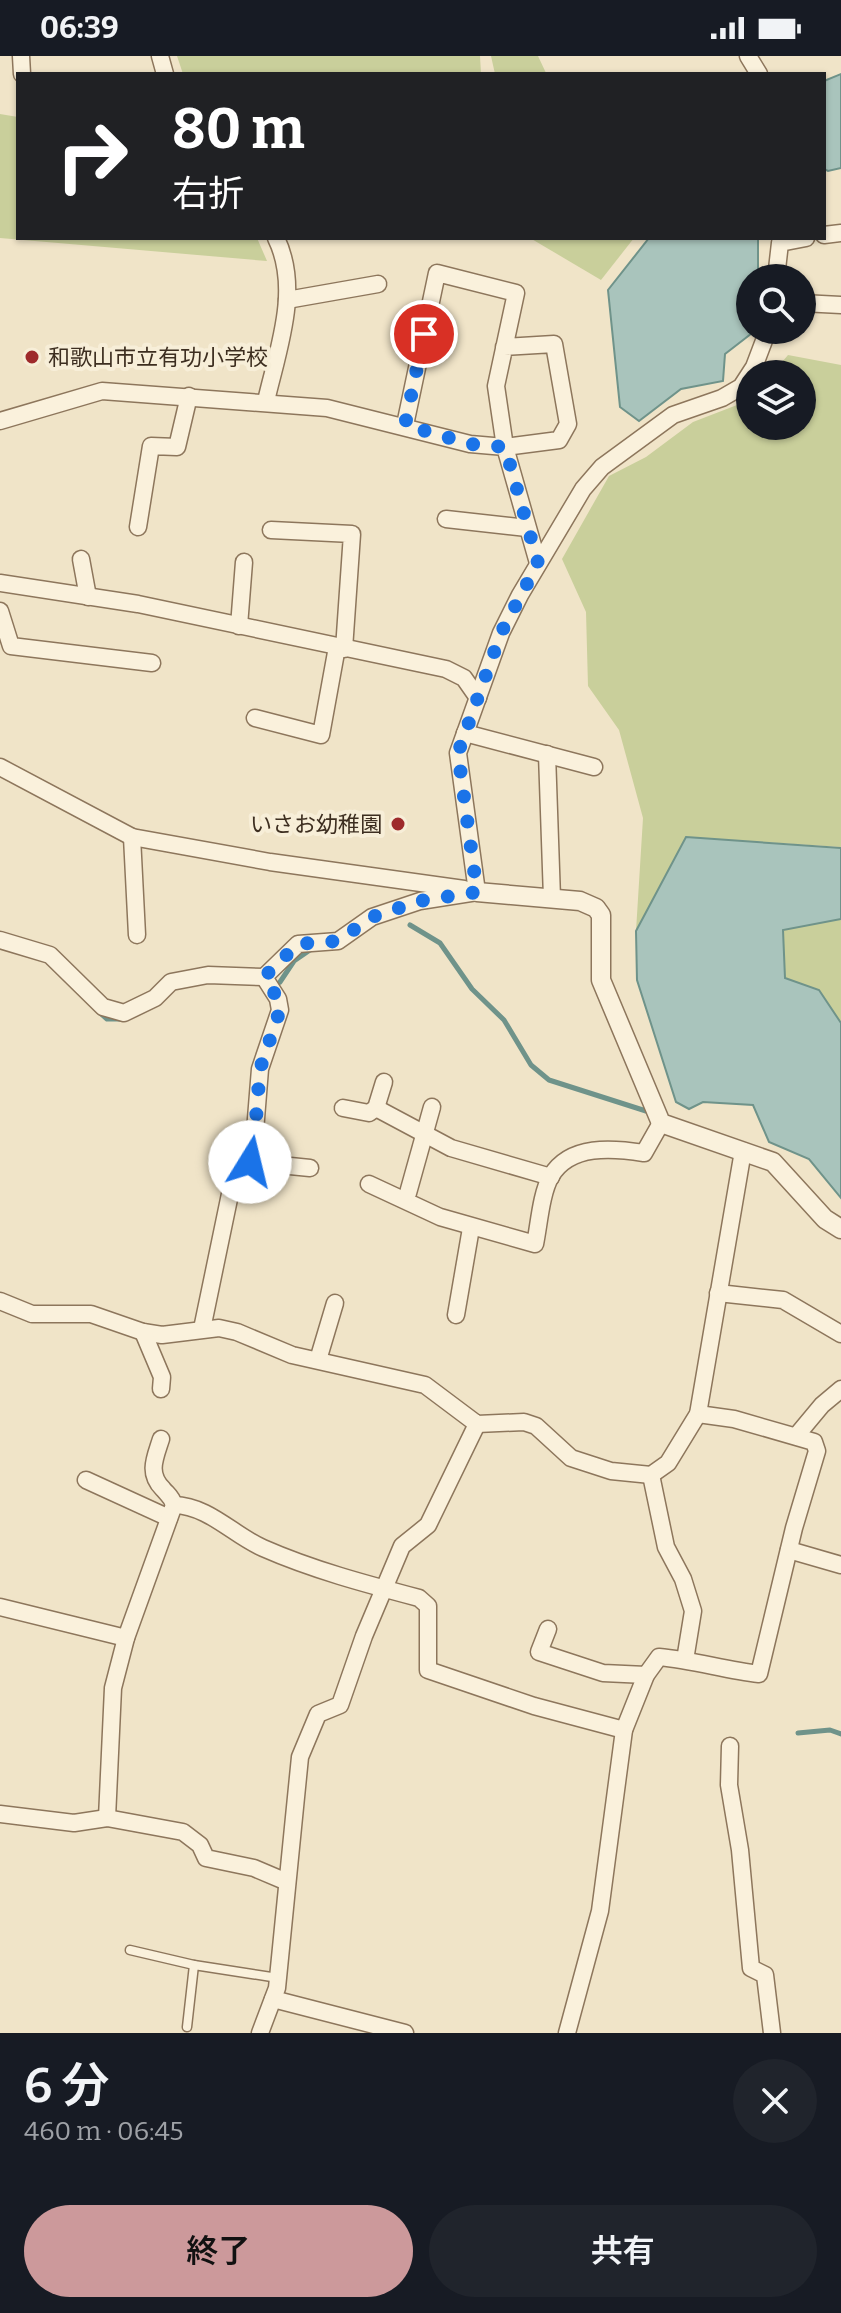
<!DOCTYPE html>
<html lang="ja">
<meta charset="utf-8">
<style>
:root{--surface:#171b24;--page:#20242c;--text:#f1f3f6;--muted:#9ea1a6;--accent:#cc999b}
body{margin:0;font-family:Bitter,"Noto Sans JP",serif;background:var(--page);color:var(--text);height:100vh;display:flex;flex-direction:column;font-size:30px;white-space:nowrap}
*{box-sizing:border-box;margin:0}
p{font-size:26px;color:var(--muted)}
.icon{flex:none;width:44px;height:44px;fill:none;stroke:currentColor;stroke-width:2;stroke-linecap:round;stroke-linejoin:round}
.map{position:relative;height:1977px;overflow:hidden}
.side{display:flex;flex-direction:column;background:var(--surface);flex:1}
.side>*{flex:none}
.guide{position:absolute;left:16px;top:16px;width:810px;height:168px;border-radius:0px;box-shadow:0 2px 6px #0004;background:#202124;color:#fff;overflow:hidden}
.tools{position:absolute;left:736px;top:208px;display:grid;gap:16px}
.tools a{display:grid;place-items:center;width:80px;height:80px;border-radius:50%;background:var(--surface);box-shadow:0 2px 6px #0004;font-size:40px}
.pin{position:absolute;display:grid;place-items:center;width:68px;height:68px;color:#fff;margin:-34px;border:4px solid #fff;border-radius:50%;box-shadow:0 2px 8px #0007}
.me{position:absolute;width:88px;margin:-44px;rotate:9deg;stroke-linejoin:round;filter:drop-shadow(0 0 6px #0008)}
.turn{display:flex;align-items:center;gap:28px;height:168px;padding:0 24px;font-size:36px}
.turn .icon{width:104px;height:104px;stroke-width:2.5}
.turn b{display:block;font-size:56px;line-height:68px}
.round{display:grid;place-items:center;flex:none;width:84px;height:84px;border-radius:42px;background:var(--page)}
.head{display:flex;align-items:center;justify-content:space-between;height:136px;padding:0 24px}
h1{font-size:48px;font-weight:600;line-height:60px}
.button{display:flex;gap:16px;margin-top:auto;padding:16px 24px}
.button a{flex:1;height:92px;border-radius:48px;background:var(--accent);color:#111;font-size:32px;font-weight:600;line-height:92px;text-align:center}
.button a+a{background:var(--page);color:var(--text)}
.status{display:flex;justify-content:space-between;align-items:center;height:56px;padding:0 40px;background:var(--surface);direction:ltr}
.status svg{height:22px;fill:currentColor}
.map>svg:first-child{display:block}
.green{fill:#c9cf9b}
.water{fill:#a9c4bc;stroke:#6f938a;stroke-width:2}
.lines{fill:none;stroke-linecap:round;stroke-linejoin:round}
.stream{stroke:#6f938a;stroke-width:5}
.service-casing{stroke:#8d765c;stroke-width:11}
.minor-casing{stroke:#8d765c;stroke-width:19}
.tertiary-casing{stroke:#8d765c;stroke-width:21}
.service{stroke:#faf1dc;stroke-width:8}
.minor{stroke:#faf1dc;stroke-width:16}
.tertiary{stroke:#faf1dc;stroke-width:18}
.route{stroke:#1a73e8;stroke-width:14;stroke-dasharray:0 25.2}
.poi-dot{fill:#9e2a2b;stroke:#f7eed8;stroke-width:3}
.labels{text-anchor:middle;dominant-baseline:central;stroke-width:8;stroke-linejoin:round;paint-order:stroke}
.poi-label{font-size:22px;fill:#3d2e20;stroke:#f7eed8;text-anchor:start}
</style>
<div class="status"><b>06:39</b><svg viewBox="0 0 49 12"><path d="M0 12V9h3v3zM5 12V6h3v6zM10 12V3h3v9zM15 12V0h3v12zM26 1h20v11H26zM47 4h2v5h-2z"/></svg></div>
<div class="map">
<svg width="841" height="1977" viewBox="0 0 841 1977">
<rect width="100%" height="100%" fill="#f0e4c8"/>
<g class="green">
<path d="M177,0H480L481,18H183Z"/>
<path d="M491,0H538L546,17L551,18H495Z"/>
<path d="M0,58L18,61V182H257L267,205L0,182Z"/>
<path d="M530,182H634L601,224Z"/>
<path d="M788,299L841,309V791L686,781L636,875L643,762L619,674L588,630L586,556L562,503L609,420L646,401L693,366L750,344V370H802V318H772Z"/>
<path d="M841,863V967L819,934L785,922L783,873Z"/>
</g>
<g class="water">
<path d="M841,18V112L828,115L824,113V25Z"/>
<path d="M649,182H758V222H750V274H756L725,298L723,325L681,333L639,365L620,351L608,234Z"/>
<path d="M686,781L841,792V863L783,874L785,922L819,934L841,967V1142L809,1103L769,1086L753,1049L703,1046L689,1053L676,1046L637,924L636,875Z"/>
</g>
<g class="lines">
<g class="stream">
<path d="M410,869L440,887L472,933L504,964L531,1009L549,1024L646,1055"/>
<path d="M280,926L294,905L310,894"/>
<path d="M99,956L107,963H122"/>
<path d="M798,1677L830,1674L841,1678"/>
</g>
<g class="service-casing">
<g id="service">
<path d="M130,1894L194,1909"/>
<path d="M187,1971L194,1909L278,1922"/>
</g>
</g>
<g class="minor-casing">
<g id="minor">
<path d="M21,0L22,18"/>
<path d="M160,0L165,18"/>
<path d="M748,0L759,18"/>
<path d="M824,179L841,177"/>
<path d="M776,222L780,187L806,182"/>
<path d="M287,244L378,228"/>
<path d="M802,247L841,249"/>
<path d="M266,345C278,293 301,233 276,182"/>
<path d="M0,365L102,335L327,352L470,388L505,391L538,507"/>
<path d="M405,369L437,217L516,237L496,330L505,391L559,384L568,368L554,288L504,291"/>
<path d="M446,463L527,472"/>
<path d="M138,471L151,390L177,391L189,340"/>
<path d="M271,474L352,478L344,593"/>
<path d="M81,503L88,541"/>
<path d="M0,527L138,548L446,613L464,622L478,642"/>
<path d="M0,555L11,590L152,607"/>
<path d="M239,570L244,506"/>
<path d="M255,662L321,679L337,591"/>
<path d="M465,677L594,711"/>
<path d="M547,698L552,842"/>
<path d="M0,711L132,781L270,806L464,833"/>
<path d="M132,781L137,879"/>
<path d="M477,836L458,697L501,577L520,539L583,433L602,411L673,359L722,342L741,331L754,311L768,274"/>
<path d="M0,884L50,899L103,951L124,957L155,942L171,926L208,919L264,921L298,888L338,885L372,861L420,845L477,836"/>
<path d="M264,921L278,943L280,954L260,1013L255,1075L246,1096L250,1106L310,1112"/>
<path d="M343,1052L369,1057L376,1052L384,1026"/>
<path d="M376,1052L451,1092L551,1121"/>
<path d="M369,1128L440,1161L535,1188C539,1169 541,1137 551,1120C570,1088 613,1092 644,1097L661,1067"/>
<path d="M408,1137L432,1051"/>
<path d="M718,1237L783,1244L841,1278"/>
<path d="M0,1245L32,1258H91L143,1276L162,1279L219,1272L237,1276L292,1299L425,1329L477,1368L524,1366L536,1370L571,1402L611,1415L651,1419L668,1407L698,1358L743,1095"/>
<path d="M456,1259L471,1172"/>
<path d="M202,1273L235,1114"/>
<path d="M143,1276L162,1321L161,1333"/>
<path d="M318,1304L335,1247"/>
<path d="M797,1379L822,1349L841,1333"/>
<path d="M651,1419L666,1491L683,1523L693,1555L685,1604"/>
<path d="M86,1424L169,1462"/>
<path d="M174,1449C209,1450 233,1479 263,1492C313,1514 366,1528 419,1542L428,1550V1614L534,1650L624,1674"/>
<path d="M789,1494L841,1509"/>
<path d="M0,1551L126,1582"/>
<path d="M548,1573L539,1596L603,1617L646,1619"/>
<path d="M730,1690L729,1729L740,1794L751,1912L765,1919L772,1977"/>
<path d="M0,1758L74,1767L107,1762L183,1776L200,1789L206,1802L254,1812L287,1826"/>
<path d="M107,1762L113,1632L126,1582L174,1449C172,1441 168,1439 163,1433C147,1417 155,1402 161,1383"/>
<path d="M273,1943L405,1977"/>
<path d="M260,1977L277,1932L300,1701L318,1658L340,1649L364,1580L402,1490L428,1469L477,1368"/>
<path d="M567,1977L600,1855L624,1674L646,1619L659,1601C693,1604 725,1614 759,1618L794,1472L817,1395L814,1386L734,1363L698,1358"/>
</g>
</g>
<g class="tertiary-casing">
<path id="tertiary" d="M477,836L580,845L596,852L601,859V924L661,1067L773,1106L825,1163L841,1173"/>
</g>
<use href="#service" class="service"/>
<use href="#minor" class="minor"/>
<use href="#tertiary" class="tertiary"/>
</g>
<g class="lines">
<path class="route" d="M250,1106L246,1096L255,1075L260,1013L280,954L278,943L264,921L298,888L338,885L372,861L420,845L477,836L458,697L501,577L538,507L505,391L470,388L405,369L424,278"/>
</g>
<g class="poi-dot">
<circle cx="32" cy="301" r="8"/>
<circle cx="398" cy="768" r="8"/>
</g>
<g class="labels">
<g class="poi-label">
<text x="48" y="301">和歌山市立有功小学校</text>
<text x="382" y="768" text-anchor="end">いさお幼稚園</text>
</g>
</g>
</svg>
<div class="tools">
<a><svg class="icon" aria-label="search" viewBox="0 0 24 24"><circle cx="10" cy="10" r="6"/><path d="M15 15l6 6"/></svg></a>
<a><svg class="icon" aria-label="layers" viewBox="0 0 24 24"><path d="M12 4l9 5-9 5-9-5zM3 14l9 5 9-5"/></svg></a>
</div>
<div class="pin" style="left:424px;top:278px;background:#d93025"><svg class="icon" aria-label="arrive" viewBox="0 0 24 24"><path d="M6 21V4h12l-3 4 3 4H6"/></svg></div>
<svg class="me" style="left:250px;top:1106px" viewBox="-20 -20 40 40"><circle r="19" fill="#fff"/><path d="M0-13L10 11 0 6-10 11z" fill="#1a73e8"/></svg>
<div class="guide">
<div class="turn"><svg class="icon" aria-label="right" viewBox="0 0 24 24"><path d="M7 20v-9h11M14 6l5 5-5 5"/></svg><div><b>80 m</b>右折</div></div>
</div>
</div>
<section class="side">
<div class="head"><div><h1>6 分</h1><p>460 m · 06:45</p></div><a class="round"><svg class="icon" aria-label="close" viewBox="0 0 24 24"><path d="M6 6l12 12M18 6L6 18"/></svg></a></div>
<div class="button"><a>終了</a><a>共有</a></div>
</section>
